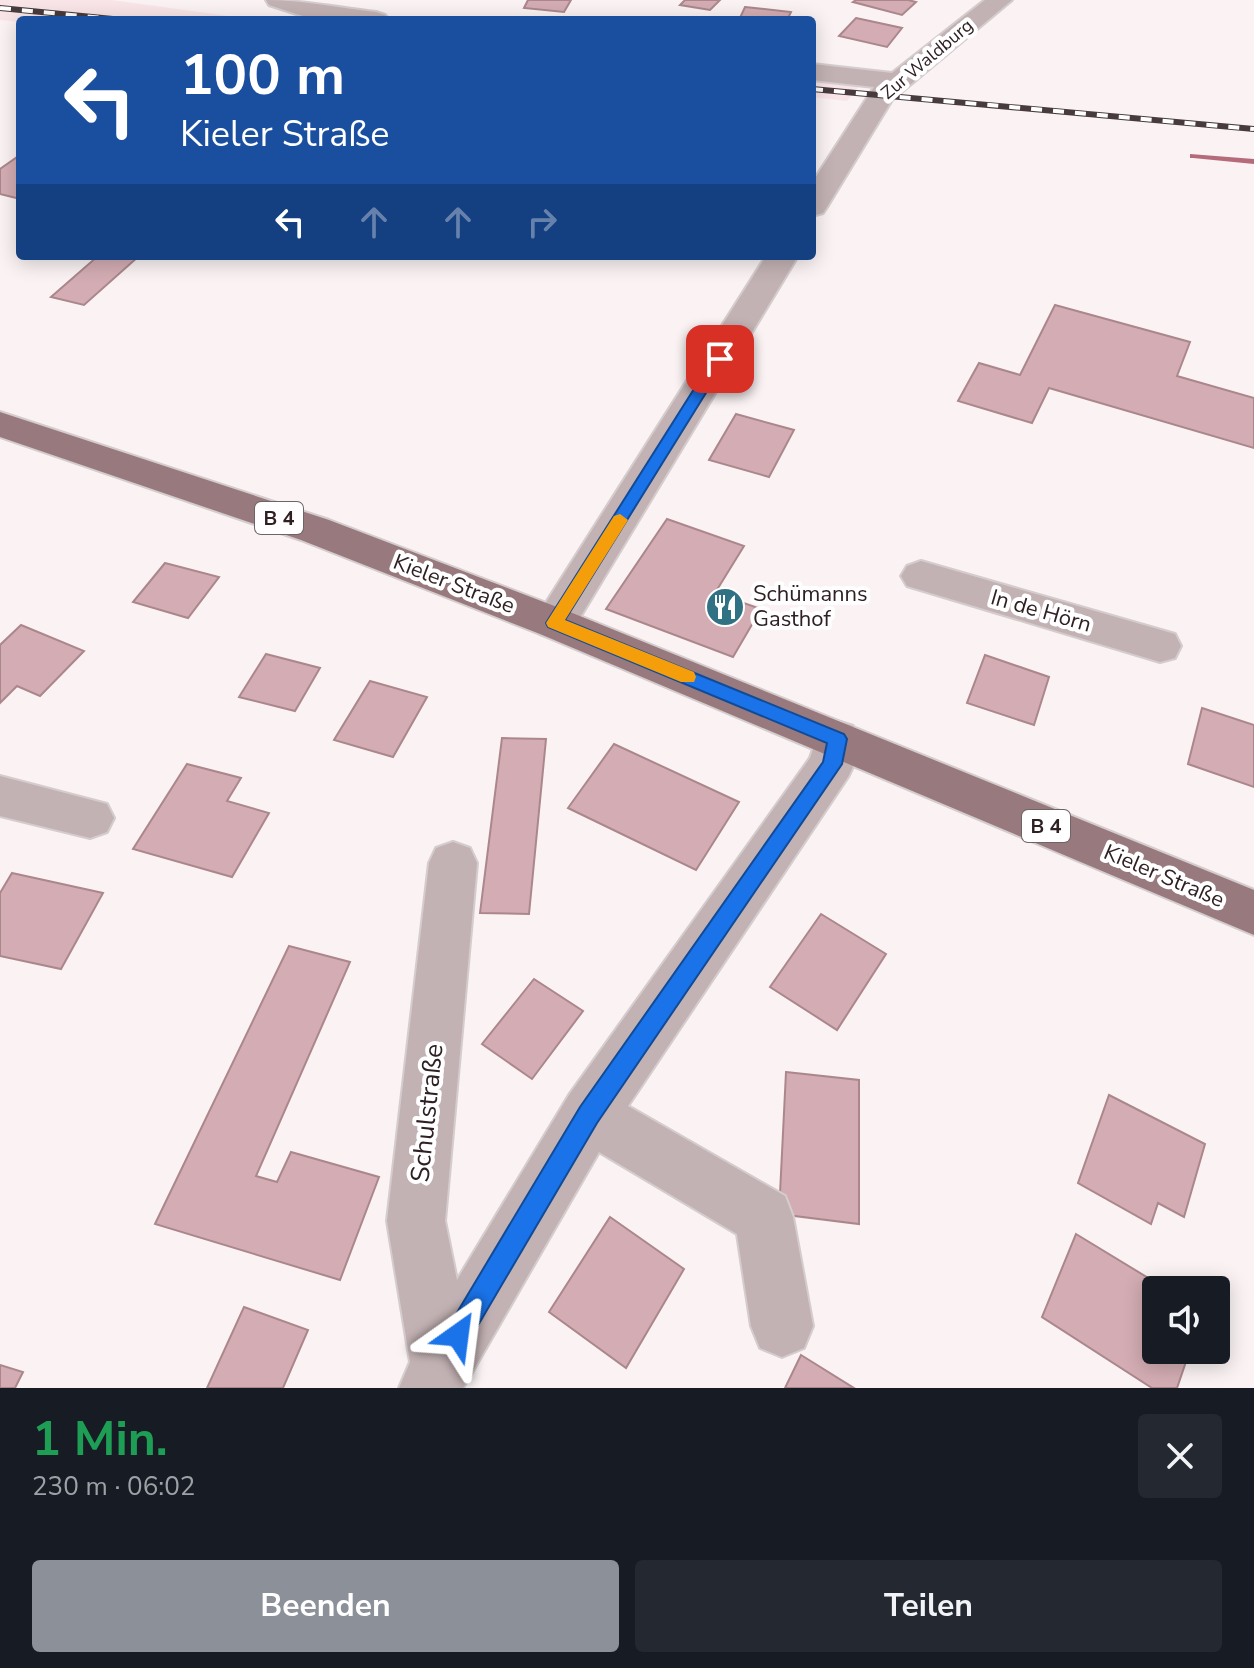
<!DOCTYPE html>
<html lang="de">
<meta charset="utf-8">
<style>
:root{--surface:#171b24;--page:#242831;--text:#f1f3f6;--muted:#9ea1a6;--accent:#8c9099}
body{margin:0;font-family:"Nunito Sans",sans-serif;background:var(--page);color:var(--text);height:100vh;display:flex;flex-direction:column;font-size:30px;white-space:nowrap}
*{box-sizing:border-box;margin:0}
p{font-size:26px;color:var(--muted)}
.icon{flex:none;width:44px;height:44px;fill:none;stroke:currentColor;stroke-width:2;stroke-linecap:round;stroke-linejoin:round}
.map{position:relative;height:1388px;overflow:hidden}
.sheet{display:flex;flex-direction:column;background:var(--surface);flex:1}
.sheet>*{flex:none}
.guide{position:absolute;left:16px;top:16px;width:800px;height:244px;border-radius:8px;box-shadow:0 4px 20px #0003;background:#1a4fa0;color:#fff;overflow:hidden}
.buttons{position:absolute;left:1142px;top:1276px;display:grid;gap:16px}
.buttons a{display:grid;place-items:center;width:88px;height:88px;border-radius:8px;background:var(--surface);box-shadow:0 4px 20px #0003;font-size:40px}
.pin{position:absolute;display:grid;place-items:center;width:68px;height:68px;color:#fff;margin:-34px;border-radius:16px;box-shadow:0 4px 12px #0006}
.me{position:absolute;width:88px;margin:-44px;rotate:31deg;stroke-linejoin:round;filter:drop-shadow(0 0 6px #0008)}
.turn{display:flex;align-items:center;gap:28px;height:168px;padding:0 32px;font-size:36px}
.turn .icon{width:104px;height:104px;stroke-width:2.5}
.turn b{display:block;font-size:56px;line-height:68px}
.lanes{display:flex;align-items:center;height:76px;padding:0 32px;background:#0003;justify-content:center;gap:40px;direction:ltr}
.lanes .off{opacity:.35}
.round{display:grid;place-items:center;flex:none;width:84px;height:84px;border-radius:8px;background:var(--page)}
.headline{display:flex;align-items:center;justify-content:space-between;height:136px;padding:0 32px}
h1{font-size:48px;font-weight:700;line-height:60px;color:#1e9e55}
.button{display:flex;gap:16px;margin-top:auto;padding:16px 32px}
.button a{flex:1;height:92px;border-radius:8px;background:var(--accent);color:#fff;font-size:32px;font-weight:700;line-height:92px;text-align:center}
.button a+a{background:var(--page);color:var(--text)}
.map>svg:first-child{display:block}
.built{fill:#f9e5e8}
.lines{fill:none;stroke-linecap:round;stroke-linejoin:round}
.stream{fill:#b56b79;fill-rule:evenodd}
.building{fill:#d3adb3;stroke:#ab878c;stroke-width:2}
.minor-casing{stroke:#d5ccce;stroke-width:4}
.major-casing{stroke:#d5ccce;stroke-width:4}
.minor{fill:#c3b2b4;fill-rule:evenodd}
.major{fill:#987a7e;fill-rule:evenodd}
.rail-casing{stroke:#483b3d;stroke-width:6}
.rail{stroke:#fff;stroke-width:4;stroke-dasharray:11;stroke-linecap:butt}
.route{fill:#1a73e8;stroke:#114b97;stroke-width:2}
.slow{fill:#f59e0b}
.labels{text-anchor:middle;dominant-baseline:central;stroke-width:8;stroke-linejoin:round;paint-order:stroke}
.far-street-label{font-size:18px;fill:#2f2123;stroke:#fff}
.shield{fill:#fff;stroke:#6d6465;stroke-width:2}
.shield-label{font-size:20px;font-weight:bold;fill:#2f2123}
.street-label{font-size:22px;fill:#2f2123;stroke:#fff}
.poi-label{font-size:22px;fill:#2f2123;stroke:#fff;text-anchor:start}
.near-street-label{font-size:26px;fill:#2f2123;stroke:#fff}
</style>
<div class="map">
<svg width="1254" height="1388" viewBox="0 0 1254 1388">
<rect width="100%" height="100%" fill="#faf2f3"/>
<g class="built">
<path d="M0,0H111L258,20L20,22L0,20Z"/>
<path d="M812,81L860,85L847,101L812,97Z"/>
</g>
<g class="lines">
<path class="stream" d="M1190,154L1254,159V164L1193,158H1190Z"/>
</g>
<g class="building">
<path d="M528,0H571L564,12L524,8Z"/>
<path d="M685,0H720L710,10L680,5Z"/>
<path d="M856,0H908L916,2L902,15L853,2Z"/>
<path d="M745,7L791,12L787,20H739Z"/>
<path d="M856,18L902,28L887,47L839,36Z"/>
<path d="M20,155V199L0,194V169Z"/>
<path d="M98,256H139L84,305L51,297Z"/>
<path d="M1055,305L1190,342L1177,376L1254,398V448L1049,388L1032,423L958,401L979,363L1020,375Z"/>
<path d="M736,414L794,430L769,477L709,460Z"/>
<path d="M667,519L744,546L715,593L761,609L733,657L606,609Z"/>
<path d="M165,563L219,577L188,618L133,602Z"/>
<path d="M21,625L84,651L40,696L17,686L0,703V645Z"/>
<path d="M266,654L320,668L295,711L239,697Z"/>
<path d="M985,655L1049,677L1034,725L967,703Z"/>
<path d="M370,681L427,697L393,757L334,740Z"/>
<path d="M1202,708L1254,725V787L1188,764Z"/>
<path d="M502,738L546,739L529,914L480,913Z"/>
<path d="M614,744L739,802L696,870L568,808Z"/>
<path d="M187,764L241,778L227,801L269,813L232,877L133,849Z"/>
<path d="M12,873L103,893L61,969L0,956V893Z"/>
<path d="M821,914L886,954L837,1030L770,987Z"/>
<path d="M289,946L350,962L256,1176L277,1182L291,1152L379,1177L340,1280L155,1224Z"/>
<path d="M534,979L583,1011L532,1079L482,1044Z"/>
<path d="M786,1072L859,1080V1224L779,1214Z"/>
<path d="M1109,1095L1205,1144L1184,1217L1158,1203L1151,1224L1078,1183Z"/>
<path d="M610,1217L684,1269L626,1368L549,1312Z"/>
<path d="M1076,1234L1168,1290H1156V1350H1190L1177,1388H1152L1042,1317Z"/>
<path d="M244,1307L308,1330L283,1388H207Z"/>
<path d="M801,1355L854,1388H785Z"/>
<path d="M0,1365L23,1372L15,1388H0Z"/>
</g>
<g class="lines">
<g class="minor-casing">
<g id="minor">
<path d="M266,0C303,0 339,8 376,12L385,15L389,20H315L269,5Z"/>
<path d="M985,0H1012L892,100L827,207L823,213L812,216V183L874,87L812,80V64L892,73Z"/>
<path d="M766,256H798L570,634L555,639L540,634L534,623L540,612Z"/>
<path d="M921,561L1175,634L1181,646L1175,658L1160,662L907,586L901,576L907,566Z"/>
<path d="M837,721L853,726C862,744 857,760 848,777L628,1106L785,1196L793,1217L813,1326L804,1348L782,1357L760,1348L751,1326L737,1234L599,1152L463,1388H399L410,1362L387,1221L429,863L436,848L453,842L470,848L477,863L445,1221L457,1280L569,1095L810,758L821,726Z"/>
<path d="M0,776L107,804L114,818L107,832L90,838L0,816Z"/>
</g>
</g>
<g class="major-casing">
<path id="major" d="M0,412L329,520L570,612L1254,890V935L540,634L301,540L0,437Z"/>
</g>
<use href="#minor" class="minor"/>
<use href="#major" class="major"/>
<g class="rail-casing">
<g id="rail">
<path d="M0,8L123,20"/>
<path d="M812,89L1254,129"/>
</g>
</g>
<use href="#rail" class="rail"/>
</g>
<path class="route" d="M720,354L727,359L565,620L844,734L847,739L842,764L597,1123L467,1344L458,1348L449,1344L445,1335L449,1326L580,1107L823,762L827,743L548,627L546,623L713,359Z"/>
<path class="slow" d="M620,514L628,520L565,620L694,672L696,677L694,682H681L548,627L546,623L614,516Z"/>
<defs>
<g id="restaurant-disc" transform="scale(2)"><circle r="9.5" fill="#307284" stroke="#fff"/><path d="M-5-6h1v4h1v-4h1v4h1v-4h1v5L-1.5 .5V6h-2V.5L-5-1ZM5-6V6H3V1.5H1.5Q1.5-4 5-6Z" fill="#fff"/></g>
</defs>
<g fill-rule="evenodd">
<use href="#restaurant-disc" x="725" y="607"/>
</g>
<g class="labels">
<g class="far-street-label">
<text transform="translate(927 59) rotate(-40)">Zur Waldburg</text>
</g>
<g class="shield">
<rect x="255" y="502" width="48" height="32" rx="6"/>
<rect x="1022" y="810" width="48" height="32" rx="6"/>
</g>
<g class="shield-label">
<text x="279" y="518">B 4</text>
<text x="1046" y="826">B 4</text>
</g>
<g class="street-label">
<text transform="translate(454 584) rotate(21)">Kieler Straße</text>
<text transform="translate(1041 611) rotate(16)">In de Hörn</text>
<text transform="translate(1164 876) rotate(23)">Kieler Straße</text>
</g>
<g class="poi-label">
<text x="753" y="594">Schümanns<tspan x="753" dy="25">Gasthof</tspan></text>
</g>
<g class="near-street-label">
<text transform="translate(427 1113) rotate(-84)">Schulstraße</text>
</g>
</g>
</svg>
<div class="buttons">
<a><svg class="icon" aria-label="sound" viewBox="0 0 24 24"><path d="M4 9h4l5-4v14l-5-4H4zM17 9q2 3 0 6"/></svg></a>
</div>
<div class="pin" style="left:720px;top:359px;background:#d93025"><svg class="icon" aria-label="arrive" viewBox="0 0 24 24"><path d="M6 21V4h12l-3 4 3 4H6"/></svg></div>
<svg class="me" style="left:458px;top:1335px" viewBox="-20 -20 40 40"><path d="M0-17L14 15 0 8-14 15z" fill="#1a73e8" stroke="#fff" stroke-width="4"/></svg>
<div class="guide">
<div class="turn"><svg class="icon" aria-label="left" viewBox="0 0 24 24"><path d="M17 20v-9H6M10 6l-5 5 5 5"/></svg><div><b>100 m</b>Kieler Straße</div></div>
<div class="lanes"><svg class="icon" aria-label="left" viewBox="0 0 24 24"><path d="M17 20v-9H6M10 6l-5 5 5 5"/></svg><svg class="icon off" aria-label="ahead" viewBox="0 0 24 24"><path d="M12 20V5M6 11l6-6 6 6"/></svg><svg class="icon off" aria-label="ahead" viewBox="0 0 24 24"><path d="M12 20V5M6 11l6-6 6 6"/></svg><svg class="icon off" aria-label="right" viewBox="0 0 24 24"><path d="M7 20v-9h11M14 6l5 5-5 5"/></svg></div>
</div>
</div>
<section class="sheet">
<div class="headline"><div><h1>1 Min.</h1><p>230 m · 06:02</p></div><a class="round"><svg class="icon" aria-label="close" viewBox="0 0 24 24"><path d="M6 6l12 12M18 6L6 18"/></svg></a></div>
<div class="button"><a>Beenden</a><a>Teilen</a></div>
</section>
